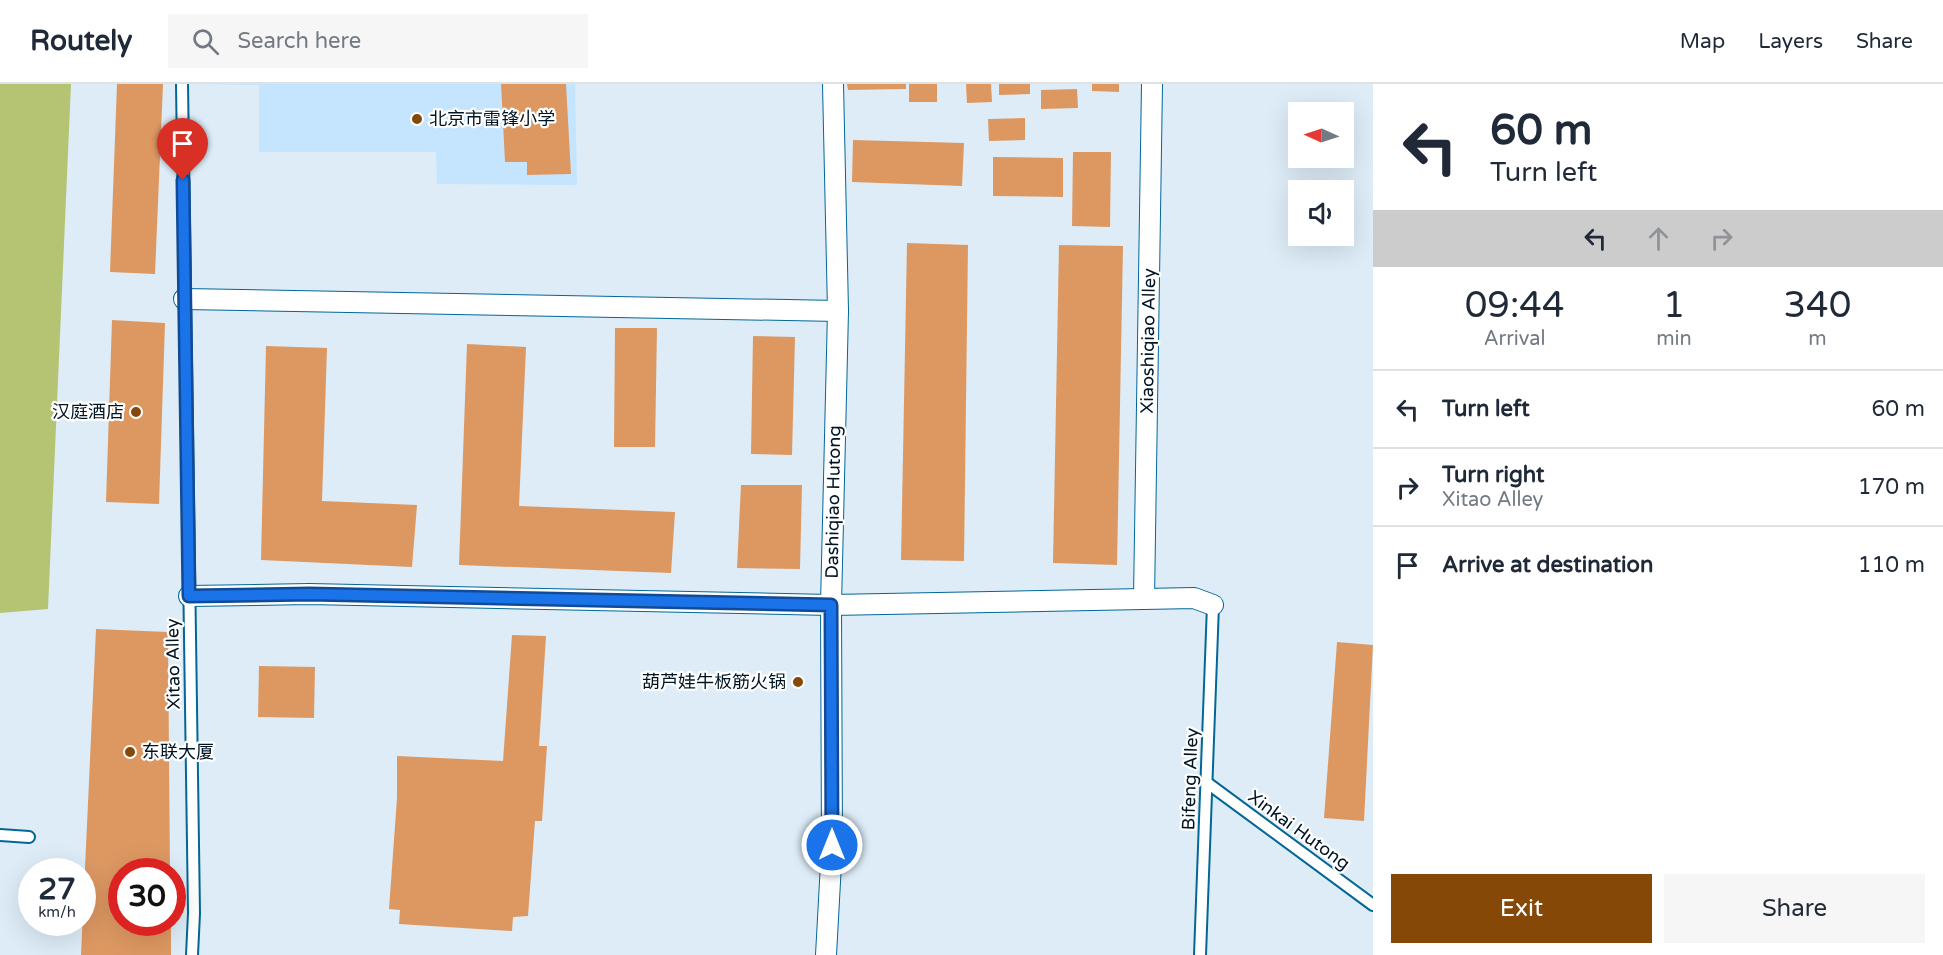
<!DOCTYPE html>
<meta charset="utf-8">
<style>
:root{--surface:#fff;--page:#f6f6f7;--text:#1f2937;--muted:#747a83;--line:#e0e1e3;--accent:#854807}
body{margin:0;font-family:"Varela Round","Noto Sans SC",sans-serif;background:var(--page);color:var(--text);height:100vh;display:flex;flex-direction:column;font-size:22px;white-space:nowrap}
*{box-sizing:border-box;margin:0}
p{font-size:20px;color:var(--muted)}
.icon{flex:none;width:33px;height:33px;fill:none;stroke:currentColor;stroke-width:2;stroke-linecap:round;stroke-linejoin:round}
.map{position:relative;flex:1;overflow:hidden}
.drawer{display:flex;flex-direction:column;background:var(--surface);width:570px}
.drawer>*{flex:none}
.top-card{background:#fff;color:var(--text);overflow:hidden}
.needle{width:39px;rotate:273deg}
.tools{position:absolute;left:1288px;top:18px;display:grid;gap:12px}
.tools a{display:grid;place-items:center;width:66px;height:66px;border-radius:0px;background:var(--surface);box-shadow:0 6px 24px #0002;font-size:30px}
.speed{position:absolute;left:18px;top:774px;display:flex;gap:12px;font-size:30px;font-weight:700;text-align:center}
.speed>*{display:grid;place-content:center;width:78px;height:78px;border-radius:50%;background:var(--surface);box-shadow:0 6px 24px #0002;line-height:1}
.speed small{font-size:15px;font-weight:400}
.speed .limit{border:9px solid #d22;background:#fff;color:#111}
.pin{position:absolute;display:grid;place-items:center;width:51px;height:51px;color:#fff;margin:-62px -26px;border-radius:50% 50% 50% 0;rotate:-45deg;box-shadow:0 0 6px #0007}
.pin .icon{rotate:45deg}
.me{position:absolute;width:66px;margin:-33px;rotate:0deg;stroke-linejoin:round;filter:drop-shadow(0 0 4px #0008)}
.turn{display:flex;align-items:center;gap:21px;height:126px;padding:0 18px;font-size:27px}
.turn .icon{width:78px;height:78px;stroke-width:2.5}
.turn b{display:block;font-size:42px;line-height:51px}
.lanes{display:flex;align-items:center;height:57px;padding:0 18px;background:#0003;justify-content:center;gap:30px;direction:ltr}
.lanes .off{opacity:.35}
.eta{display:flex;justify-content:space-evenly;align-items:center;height:102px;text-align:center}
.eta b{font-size:36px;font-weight:600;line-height:42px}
.button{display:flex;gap:12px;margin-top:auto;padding:12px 18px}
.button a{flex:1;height:69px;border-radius:0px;background:var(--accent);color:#fff;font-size:24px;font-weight:600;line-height:69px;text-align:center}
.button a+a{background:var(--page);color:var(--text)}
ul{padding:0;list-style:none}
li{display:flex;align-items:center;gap:18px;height:78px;padding:0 18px;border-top:2px solid var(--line)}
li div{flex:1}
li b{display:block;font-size:22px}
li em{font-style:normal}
header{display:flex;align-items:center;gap:36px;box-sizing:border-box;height:84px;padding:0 30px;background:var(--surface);border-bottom:2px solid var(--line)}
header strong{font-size:28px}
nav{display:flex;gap:33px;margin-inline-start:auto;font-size:21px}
.search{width:420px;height:54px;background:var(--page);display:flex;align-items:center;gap:15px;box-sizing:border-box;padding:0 21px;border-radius:0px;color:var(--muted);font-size:22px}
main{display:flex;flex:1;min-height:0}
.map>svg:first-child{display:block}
.built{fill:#c4e5fd}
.green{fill:#b4c472}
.building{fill:#dd9862}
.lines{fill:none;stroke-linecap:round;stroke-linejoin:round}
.service-casing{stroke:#026796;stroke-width:14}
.minor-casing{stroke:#026796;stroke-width:22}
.service{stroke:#fff;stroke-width:10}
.minor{stroke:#fff;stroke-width:20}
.route-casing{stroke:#114b97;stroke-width:15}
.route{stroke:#1a73e8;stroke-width:10}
.poi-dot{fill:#854807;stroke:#fff;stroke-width:2}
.labels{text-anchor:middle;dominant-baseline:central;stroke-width:4.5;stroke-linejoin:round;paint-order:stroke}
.poi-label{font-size:18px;fill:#001524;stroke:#fff;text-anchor:start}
.street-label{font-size:18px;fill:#001524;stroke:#fff}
</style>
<header>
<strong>Routely</strong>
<div class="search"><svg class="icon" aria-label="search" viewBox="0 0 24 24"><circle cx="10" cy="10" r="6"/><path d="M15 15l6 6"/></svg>Search here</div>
<nav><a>Map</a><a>Layers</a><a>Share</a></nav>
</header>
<main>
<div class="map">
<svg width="1373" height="871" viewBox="0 0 1373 871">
<rect width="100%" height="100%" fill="#ddecf7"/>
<path class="built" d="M195,0H575L577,101L437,100L436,68H259V1Z"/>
<path class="green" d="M0,0H71L48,525L0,529Z"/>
<g class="building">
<path d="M117,0H163L155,190L110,188Z"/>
<path d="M501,0H566L571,90L527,91V78H505Z"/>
<path d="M847,0H906V5L848,6Z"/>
<rect x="909" y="0" width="28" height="18"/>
<path d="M966,0H991L992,18L967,19Z"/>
<path d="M999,0H1030V10L999,11Z"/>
<path d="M1092,0H1119V8L1092,7Z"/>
<path d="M1077,5L1078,24L1041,25V6Z"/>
<path d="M1025,34V56L989,57L988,35Z"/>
<path d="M853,56L964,59L962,102L852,98Z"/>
<path d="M1073,68H1111L1110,143L1072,142Z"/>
<path d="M993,73L1063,74V113L993,112Z"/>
<path d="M907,159L968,161L964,477L901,476Z"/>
<path d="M1059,161L1123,162L1117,481L1053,479Z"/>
<path d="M112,236L165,239L159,420L106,418Z"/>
<path d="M615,244H657L655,363H614Z"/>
<path d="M753,252L795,253L792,371L751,370Z"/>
<path d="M467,260L526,263L519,422L675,428L671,489L459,481Z"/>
<path d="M266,262L327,264L322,417L417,421L412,483L261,476Z"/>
<path d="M741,401H802L800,485L737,484Z"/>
<path d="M96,545L168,548L170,788H122V838H171V871H81Z"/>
<path d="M512,551L546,552L539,662H547L542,737H535L528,832L513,833L512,847L399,840L400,826L389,825L397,714V672L503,677Z"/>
<path d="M1337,558L1373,561L1364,737L1324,734Z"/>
<path d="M259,582L315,583L314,634L258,633Z"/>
</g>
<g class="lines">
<g class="service-casing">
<g id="service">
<path d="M182,0L194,829L192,871"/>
<path d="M1206,698L1373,821"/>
<path d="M0,751L29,753"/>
<path d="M1200,871L1213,521"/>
</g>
</g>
<g class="minor-casing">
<g id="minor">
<path d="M184,215L838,227"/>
<path d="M189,512L309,510L831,521L1194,514L1213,521"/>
<path d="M1144,515L1152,0"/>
<path d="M826,871L832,761L831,521L838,227L833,0"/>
</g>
</g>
<use href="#service" class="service"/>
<use href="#minor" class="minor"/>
</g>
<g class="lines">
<g class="route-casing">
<path id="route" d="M183,96L189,512L309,510L831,521L832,761"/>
</g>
<use href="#route" class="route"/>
</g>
<g class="poi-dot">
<circle cx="417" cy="35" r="6"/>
<circle cx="136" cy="328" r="6"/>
<circle cx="798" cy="598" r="6"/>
<circle cx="130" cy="668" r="6"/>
</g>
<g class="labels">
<g class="poi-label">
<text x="429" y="35">北京市雷锋小学</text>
<text x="124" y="328" text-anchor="end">汉庭酒店</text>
<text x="786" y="598" text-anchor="end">葫芦娃牛板筋火锅</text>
<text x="142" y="668">东联大厦</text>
</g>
<g class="street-label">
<text transform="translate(1148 257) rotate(-89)">Xiaoshiqiao Alley</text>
<text transform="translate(833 418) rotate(-89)">Dashiqiao Hutong</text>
<text transform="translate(173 580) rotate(-91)">Xitao Alley</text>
<text transform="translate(1190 695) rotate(-88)">Bifeng Alley</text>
<text transform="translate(1299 746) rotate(36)">Xinkai Hutong</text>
</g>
</g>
</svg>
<div class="tools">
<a><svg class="needle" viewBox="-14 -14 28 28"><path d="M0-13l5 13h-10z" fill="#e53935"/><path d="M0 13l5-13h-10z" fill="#747a83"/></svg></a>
<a><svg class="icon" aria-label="sound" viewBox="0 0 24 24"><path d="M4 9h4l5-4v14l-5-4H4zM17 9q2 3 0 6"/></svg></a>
</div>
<div class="speed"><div>27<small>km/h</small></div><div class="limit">30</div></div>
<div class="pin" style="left:183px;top:96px;background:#d93025"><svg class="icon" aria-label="arrive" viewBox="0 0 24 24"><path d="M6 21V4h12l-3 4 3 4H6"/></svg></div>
<svg class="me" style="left:832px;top:761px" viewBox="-20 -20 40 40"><circle r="17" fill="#1a73e8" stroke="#fff" stroke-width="3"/><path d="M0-11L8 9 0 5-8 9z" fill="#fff"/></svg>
</div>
<section class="drawer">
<div class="top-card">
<div class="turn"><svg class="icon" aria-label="left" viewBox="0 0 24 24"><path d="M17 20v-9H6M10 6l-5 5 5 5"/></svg><div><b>60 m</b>Turn left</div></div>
<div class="lanes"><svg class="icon" aria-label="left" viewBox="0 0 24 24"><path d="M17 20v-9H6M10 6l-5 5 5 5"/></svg><svg class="icon off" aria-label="ahead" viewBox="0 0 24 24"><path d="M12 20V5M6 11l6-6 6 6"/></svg><svg class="icon off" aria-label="right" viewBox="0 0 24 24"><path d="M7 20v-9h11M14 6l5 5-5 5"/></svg></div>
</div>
<div class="eta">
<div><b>09:44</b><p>Arrival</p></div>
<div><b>1</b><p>min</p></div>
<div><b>340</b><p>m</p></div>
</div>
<ul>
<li><svg class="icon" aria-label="left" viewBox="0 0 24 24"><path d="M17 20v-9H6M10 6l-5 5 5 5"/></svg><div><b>Turn left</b></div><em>60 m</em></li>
<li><svg class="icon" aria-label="right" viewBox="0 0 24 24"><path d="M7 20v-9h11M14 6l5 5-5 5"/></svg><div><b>Turn right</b><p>Xitao Alley</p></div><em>170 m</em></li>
<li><svg class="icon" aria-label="arrive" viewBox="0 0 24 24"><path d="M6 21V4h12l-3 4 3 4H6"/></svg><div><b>Arrive at destination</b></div><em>110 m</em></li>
</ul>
<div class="button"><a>Exit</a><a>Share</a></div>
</section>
</main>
